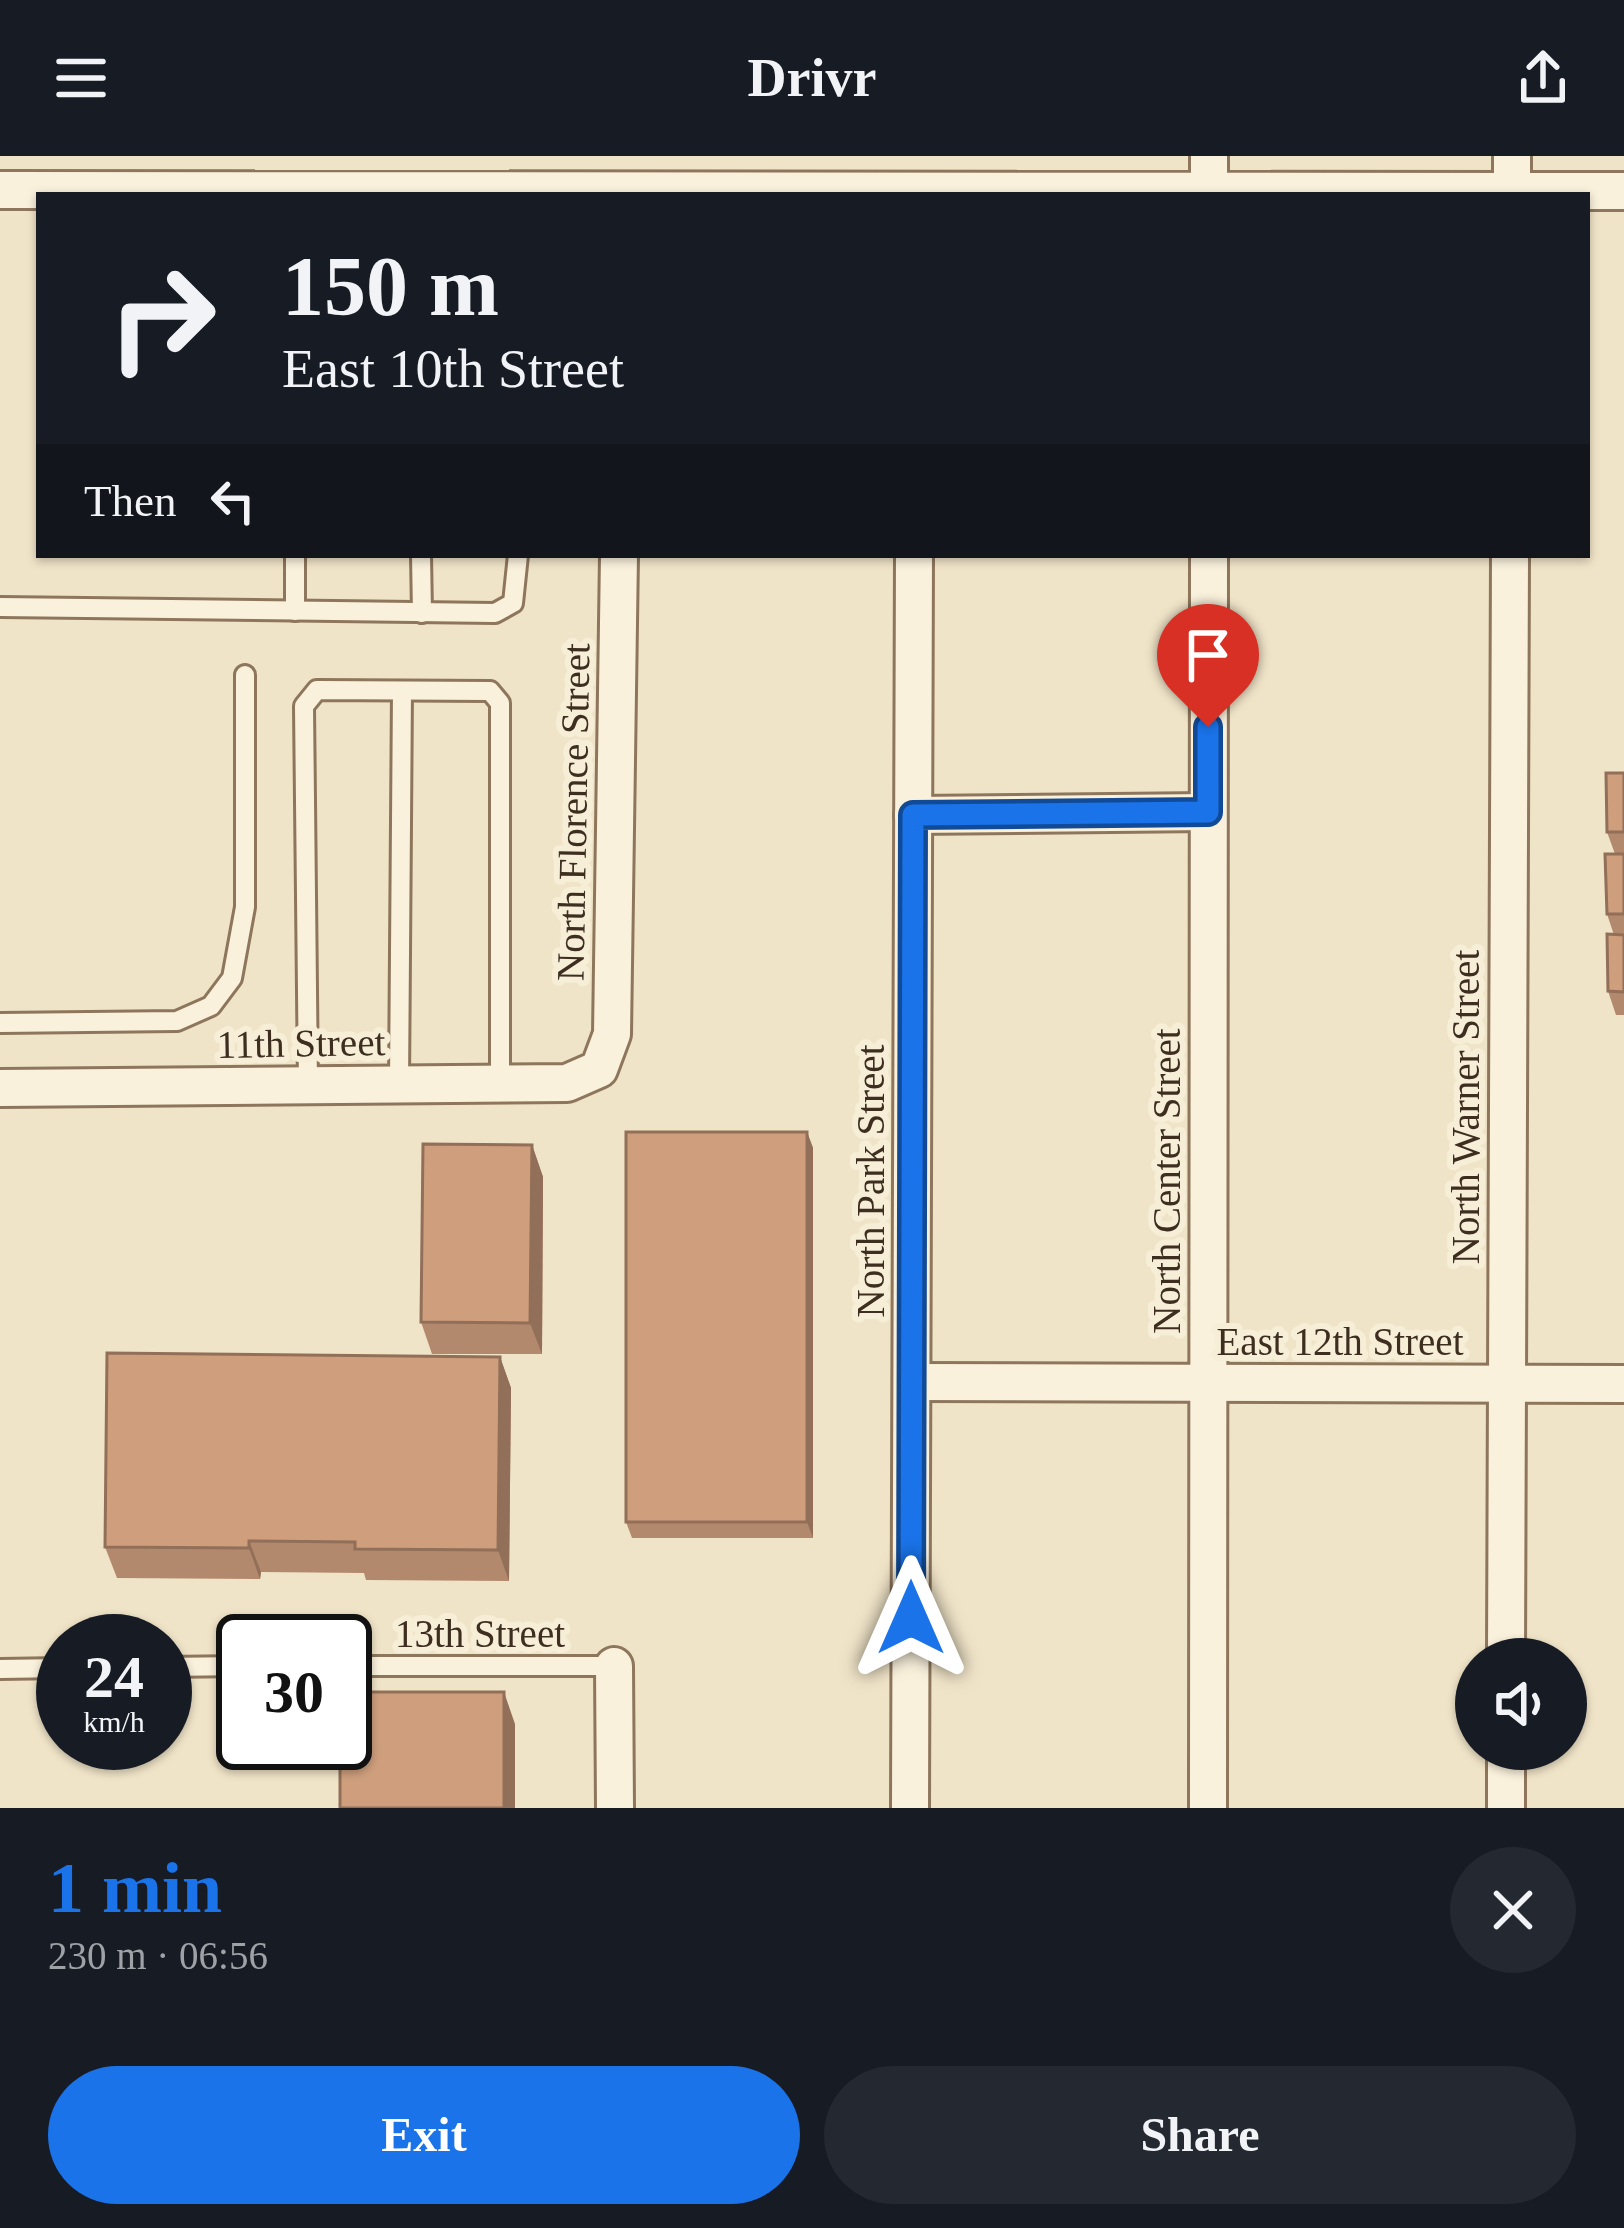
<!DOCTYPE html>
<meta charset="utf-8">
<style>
:root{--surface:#171b24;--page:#242831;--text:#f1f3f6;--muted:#9ea1a6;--accent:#1a73e8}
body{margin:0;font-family:Georgia,serif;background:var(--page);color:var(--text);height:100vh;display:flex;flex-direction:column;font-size:45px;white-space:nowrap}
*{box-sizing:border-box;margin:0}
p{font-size:39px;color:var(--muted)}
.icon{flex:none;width:66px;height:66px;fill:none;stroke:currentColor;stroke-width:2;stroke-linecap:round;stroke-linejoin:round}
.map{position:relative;height:1652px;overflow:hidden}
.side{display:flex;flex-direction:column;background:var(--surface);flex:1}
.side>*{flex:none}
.guide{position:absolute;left:36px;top:36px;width:1554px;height:366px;border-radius:0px;box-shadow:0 3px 9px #0004;background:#171b24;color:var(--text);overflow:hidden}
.controls{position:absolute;left:1455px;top:1482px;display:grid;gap:24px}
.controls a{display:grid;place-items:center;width:132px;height:132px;border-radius:50%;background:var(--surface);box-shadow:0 3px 9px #0004;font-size:60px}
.speed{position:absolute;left:36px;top:1458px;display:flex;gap:24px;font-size:60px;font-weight:700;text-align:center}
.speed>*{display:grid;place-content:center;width:156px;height:156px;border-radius:50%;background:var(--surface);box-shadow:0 3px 9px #0004;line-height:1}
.speed small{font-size:30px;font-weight:400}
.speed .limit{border:6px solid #111;border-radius:18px;background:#fff;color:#111}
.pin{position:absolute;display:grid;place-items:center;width:102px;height:102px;color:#fff;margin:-123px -51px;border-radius:50% 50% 50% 0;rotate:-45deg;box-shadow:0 0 12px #0007}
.pin .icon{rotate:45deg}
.me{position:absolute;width:132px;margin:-66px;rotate:0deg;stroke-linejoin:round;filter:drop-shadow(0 0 9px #0008)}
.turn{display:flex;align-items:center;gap:42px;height:252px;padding:0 48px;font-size:54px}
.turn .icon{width:156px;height:156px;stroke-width:2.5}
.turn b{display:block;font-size:84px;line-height:102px}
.then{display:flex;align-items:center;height:114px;padding:0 48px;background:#0003;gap:24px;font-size:45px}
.round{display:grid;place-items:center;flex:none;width:126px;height:126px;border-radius:63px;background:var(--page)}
.overview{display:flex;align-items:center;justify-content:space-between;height:204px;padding:0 48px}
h1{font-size:72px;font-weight:800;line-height:90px;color:var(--accent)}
.button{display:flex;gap:24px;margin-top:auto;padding:24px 48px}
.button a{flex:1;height:138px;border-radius:72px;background:var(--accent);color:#fff;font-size:48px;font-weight:800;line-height:138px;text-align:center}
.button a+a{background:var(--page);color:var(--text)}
header{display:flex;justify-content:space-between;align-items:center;height:156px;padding:0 48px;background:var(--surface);font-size:54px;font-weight:800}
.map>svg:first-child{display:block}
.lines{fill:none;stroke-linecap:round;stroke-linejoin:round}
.lane-casing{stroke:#8d765c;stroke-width:24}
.street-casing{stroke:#8d765c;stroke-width:42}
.lane{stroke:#faf1dc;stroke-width:18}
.street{stroke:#faf1dc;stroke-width:36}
.wall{fill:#b2896c}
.shaded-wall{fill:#916f58}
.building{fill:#cf9f7d;stroke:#916f58;stroke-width:3}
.route-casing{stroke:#114b97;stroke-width:30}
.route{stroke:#1a73e8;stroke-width:21}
.labels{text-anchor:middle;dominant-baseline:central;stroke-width:12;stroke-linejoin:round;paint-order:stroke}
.street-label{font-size:39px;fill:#3d2e20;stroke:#f7eed8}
</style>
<header><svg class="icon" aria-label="menu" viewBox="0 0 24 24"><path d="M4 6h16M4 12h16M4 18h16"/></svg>Drivr<svg class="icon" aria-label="share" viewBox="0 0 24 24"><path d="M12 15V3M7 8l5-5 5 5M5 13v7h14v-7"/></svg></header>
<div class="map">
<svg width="1624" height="1652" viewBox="0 0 1624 1652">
<rect width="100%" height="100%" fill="#f0e4c8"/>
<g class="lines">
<g class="lane-casing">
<g id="lane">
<path d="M295,399V455"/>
<path d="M421,399L422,457"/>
<path d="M0,451L495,457L513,447L518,399"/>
<path d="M0,867L177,865L211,850L232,822L245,751V519"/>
<path d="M399,928L402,535"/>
<path d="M308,929L304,550L317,534L490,535L500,547V927"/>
<path d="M345,1510H614"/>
<path d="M165,1511L243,1510"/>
<path d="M0,1513L63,1512"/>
</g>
</g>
<g class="street-casing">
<g id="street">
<path d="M0,34L1624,35"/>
<path d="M1209,39V0"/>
<path d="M1512,39V0"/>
<path d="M913,659L1208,656"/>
<path d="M0,932L567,927L599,913L612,878L619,399"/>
<path d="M912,1226L1624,1228"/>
<path d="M1506,1503L1510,399"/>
<path d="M614,1510L615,1652"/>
<path d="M1506,1593V1652"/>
<path d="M910,1652L914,399"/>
<path d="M1208,1652L1209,399"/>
</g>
</g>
<use href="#lane" class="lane"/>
<use href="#street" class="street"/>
</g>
<g class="wall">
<path d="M1624,617V859H1616L1608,835L1614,779L1607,758L1615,698L1607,676Z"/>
<path d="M807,976L813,992V1382H632L626,1366Z"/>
<path d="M532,989L543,1021L542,1198H432L421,1166Z"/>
<path d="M500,1201L511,1232L509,1425L366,1424L364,1417L261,1416L260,1423L117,1422L105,1391Z"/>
</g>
<g class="shaded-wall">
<path d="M807,976L813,992V1382L807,1366Z"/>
<path d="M532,989L543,1021L542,1198L530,1167Z"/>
<path d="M500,1201L511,1232L509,1425L498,1394Z"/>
<path d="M249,1385L261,1416L260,1423L249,1392Z"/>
<path d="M504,1536L515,1568V1652H504Z"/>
</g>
<g class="building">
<path d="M1606,617H1624V676H1607Z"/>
<path d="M1605,698H1624V758H1607Z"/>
<path d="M1607,778L1624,779V836L1608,835Z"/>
<rect x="626" y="976" width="181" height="390"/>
<path d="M423,988L532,989L530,1167L421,1166Z"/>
<path d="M107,1197L500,1201L498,1394L355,1393V1386L249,1385V1392L105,1391Z"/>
<path d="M345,1536H504V1652H340V1587H345Z"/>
</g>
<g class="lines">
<g class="route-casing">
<path id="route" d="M911,1462L913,659L1208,656V571"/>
</g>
<use href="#route" class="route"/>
</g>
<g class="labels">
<g class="street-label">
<text transform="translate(573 656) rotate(-89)">North Florence Street</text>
<text transform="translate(301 887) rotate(-1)">11th Street</text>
<text transform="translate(1465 951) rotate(-90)">North Warner Street</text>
<text transform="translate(870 1025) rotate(-90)">North Park Street</text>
<text transform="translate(1166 1025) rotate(-90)">North Center Street</text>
<text x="1340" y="1185">East 12th Street</text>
<text x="480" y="1477">13th Street</text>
</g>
</g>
</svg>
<div class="controls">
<a><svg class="icon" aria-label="sound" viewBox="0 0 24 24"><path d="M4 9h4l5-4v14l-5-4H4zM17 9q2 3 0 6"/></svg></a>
</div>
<div class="speed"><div>24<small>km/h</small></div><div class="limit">30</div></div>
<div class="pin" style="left:1208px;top:571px;background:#d93025"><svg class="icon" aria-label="arrive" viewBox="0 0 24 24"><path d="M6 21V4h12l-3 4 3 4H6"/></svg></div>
<svg class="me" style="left:911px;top:1462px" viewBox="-20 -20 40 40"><path d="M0-17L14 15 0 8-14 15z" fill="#1a73e8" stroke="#fff" stroke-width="4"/></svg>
<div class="guide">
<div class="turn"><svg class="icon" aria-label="right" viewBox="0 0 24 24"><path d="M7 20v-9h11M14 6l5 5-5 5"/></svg><div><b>150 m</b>East 10th Street</div></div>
<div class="then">Then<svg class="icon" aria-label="left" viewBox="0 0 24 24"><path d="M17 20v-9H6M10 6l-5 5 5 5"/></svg></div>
</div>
</div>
<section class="side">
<div class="overview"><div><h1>1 min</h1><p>230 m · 06:56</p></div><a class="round"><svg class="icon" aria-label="close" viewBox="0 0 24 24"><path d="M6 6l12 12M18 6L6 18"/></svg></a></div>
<div class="button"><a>Exit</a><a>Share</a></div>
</section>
